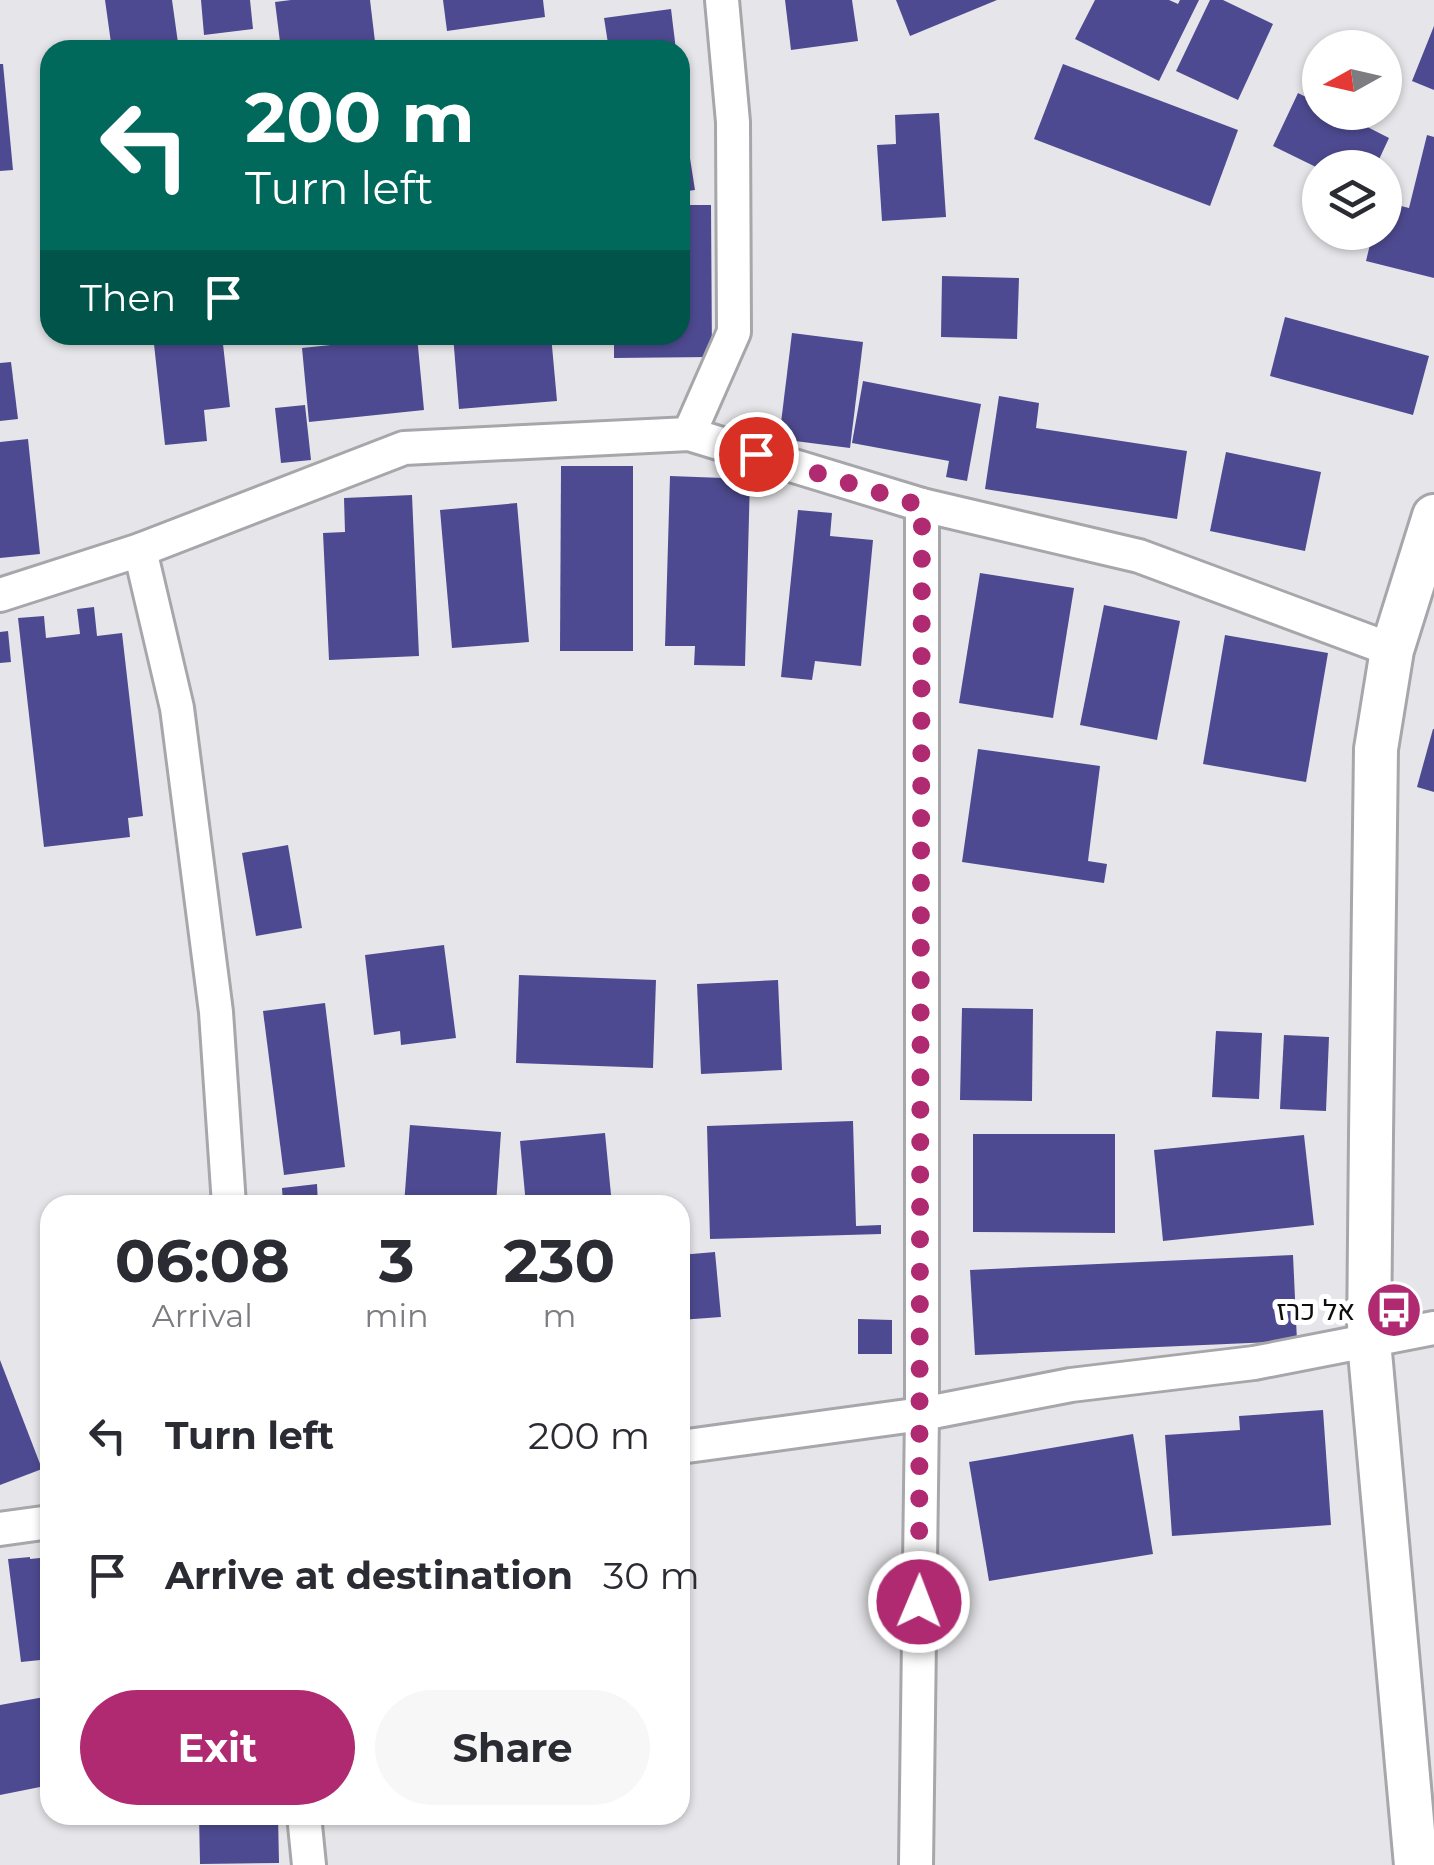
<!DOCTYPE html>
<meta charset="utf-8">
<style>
:root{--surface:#fff;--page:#f7f7f7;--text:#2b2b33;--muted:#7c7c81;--accent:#af2a71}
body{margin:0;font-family:Montserrat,Heebo,sans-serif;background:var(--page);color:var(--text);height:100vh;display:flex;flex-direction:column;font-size:38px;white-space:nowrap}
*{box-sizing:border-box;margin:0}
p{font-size:32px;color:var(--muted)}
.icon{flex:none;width:55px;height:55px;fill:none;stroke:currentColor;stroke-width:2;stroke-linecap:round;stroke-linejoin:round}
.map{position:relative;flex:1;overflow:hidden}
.drawer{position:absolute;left:40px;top:1195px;width:650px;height:630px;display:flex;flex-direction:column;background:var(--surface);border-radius:30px;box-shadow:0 2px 8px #0004}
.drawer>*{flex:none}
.hud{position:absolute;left:40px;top:40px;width:650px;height:305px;border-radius:30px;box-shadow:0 2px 8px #0004;background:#00695c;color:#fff;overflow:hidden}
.needle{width:65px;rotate:262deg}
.tools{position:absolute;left:1302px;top:30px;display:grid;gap:20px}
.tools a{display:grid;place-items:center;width:100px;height:100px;border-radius:50%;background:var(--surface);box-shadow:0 2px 8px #0004;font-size:50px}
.pin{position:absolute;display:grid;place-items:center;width:85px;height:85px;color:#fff;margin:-42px;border:5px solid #fff;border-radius:50%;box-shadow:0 2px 10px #0007}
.me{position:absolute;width:110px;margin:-55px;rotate:1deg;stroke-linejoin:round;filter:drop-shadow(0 0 8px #0008)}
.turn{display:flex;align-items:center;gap:35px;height:210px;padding:0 40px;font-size:45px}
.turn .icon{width:130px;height:130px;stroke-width:2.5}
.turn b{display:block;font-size:70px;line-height:85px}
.then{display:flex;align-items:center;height:95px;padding:0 40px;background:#0003;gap:20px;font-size:38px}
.eta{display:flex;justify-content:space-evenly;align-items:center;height:170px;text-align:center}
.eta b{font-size:60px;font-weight:700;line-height:70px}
.button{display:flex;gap:20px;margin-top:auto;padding:20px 40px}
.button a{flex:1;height:115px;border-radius:60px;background:var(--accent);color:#fff;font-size:40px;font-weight:700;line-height:115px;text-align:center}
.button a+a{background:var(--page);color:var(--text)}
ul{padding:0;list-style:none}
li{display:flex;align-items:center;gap:30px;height:140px;padding:0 40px}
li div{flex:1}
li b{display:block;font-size:38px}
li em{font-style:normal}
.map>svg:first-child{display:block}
.building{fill:#4e4a91}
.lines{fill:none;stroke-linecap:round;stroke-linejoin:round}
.minor-casing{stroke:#a7a7ab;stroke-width:38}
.tertiary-casing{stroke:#a7a7ab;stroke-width:48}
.minor{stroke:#fff;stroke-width:32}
.tertiary{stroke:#fff;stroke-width:42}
.route{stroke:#af2a71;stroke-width:18;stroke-dasharray:0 32.4}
.labels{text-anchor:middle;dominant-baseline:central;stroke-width:10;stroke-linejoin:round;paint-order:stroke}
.poi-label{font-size:28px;fill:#0e0e0f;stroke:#fff;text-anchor:end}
</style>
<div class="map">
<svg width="1434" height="1865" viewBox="0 0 1434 1865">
<rect width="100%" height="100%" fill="#e6e6ea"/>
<g class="building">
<path d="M105,0H172L179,50H112Z"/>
<path d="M201,0H250L253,29L204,35Z"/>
<path d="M291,0H370L376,50H281L275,2Z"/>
<path d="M443,0H543L545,17L447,31Z"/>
<path d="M785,0H852L858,41L791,50Z"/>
<path d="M896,0H997L910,36Z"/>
<path d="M1095,0H1169L1178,4L1180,0H1199L1159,81L1075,39Z"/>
<path d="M1210,0H1223L1273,24L1238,100L1176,71Z"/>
<path d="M671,9L676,50H609L604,18Z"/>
<path d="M1434,26V90L1412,81Z"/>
<path d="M531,41L532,50H461V47Z"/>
<path d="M0,64H3L13,170L0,171Z"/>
<path d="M1063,64L1238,130L1210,206L1034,139Z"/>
<path d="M1298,93L1320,104V112H1338L1389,138L1375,168L1320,169L1273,146Z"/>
<path d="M680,95L695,190L680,192Z"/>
<path d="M939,113L946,217L882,221L877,145L896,144L895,115Z"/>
<path d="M1427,135L1434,137V278L1366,261L1373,232H1385V202L1409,208Z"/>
<path d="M680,205H711L712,357L614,358V335H680Z"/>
<path d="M942,276L1019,278L1017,339L941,337Z"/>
<path d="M1285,317L1429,356L1413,415L1270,376Z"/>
<path d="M792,333L863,342L850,448L779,439Z"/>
<path d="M153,335H222L230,407L204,410L207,441L165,445Z"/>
<path d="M453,335H551L557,401L459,409Z"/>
<path d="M417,336L424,410L309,422L302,348Z"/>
<path d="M11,362L18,419L0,421V363Z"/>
<path d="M863,381L981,404L967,481L946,477L949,461L852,443Z"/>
<path d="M999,396L1039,403L1036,428L1187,451L1177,519L985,489Z"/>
<path d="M305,405L311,460L281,463L275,408Z"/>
<path d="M28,439L40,554L0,558V442Z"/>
<path d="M1226,452L1321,472L1305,551L1210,531Z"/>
<path d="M561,466H633V651H560Z"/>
<path d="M670,476L750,479L745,666L694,665L695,646H665Z"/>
<path d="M412,495L419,656L329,660L323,533L345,532L344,498Z"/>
<path d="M517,503L529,642L452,648L440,510Z"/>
<path d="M798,510L832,513L830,536L873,540L861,666L815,661L812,680L781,677Z"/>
<path d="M980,573L1074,588L1053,718L959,703Z"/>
<path d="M1104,605L1180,621L1157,740L1080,725Z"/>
<path d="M94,607L97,636L122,633L143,816L128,818L130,837L44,847L18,618L44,616L46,638L80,634L77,609Z"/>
<path d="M8,631L11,662L0,663V632Z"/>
<path d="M1225,635L1328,653L1306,782L1203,764Z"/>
<path d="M1433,729H1434V792L1417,787Z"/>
<path d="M978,749L1100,766L1088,861L1107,864L1104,883L962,862Z"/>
<path d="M288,845L302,928L256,936L242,853Z"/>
<path d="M444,945L456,1038L401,1045L400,1031L374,1035L365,955Z"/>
<path d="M519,975L656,980L653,1068L516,1063Z"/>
<path d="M778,980L782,1070L701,1074L697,984Z"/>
<path d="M325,1003L345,1167L284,1175L263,1011Z"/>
<path d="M962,1008L1033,1009L1032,1101L960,1100Z"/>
<path d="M1216,1031L1262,1033L1259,1099L1212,1097Z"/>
<path d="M1284,1035L1329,1037L1326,1111L1280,1109Z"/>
<path d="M853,1121L856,1226L881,1225V1234L710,1239L707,1126Z"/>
<path d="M410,1125L501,1132L496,1205H404Z"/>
<path d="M605,1133L612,1205H526L520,1141Z"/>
<path d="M973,1134H1115V1233L973,1232Z"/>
<path d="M1304,1135L1314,1225L1163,1241L1154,1150Z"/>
<path d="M317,1184L318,1205H283L282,1188Z"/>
<path d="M715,1252L721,1317L680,1320V1255Z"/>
<path d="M1293,1255L1297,1341L975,1355L970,1270Z"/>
<path d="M858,1319L892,1320V1354H858Z"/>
<path d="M680,1335H685L688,1382L680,1383Z"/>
<path d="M0,1360L42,1469L0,1485Z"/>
<path d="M1323,1410L1331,1525L1172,1536L1165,1435L1240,1430L1239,1416Z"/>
<path d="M1133,1434L1153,1554L989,1581L969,1462Z"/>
<path d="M30,1557V1559L50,1557V1659L21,1662L8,1559Z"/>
<path d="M50,1696V1785L0,1795V1705Z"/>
<path d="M199,1815H278L279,1863L200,1864Z"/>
</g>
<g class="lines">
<g class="minor-casing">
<g id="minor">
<path d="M689,434L734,332L733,122L722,0"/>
<path d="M140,550L177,708L216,1012L229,1205"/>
<path d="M0,595L140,550L404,448L689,434L922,505L1139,556L1392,650"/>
<path d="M680,1447L922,1414L1071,1385L1254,1363L1434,1328"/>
<path d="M0,1529L50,1522"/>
<path d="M304,1815L309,1865"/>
<path d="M916,1865L922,1414V505"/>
</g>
</g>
<g class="tertiary-casing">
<path id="tertiary" d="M1416,1865L1369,1341L1371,1135L1376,749L1392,650L1434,516"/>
</g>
<use href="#minor" class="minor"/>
<use href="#tertiary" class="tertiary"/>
</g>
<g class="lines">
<path class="route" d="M756,454L922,506L919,1602"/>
</g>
<defs>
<g id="bus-disc" transform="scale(2.875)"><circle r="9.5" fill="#af2a71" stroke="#fff"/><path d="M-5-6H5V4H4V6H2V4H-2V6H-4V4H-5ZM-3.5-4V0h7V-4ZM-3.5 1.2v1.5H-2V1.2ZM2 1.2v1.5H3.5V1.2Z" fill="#fff"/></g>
</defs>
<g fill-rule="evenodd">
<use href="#bus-disc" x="1394" y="1310"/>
</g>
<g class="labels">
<g class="poi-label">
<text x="1355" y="1310">אל כרז</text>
</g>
</g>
</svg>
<div class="tools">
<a><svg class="needle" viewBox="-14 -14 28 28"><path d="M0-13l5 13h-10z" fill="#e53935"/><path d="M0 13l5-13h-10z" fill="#7c7c81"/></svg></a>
<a><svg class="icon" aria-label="layers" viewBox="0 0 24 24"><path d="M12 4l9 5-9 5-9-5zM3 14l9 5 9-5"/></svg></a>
</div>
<div class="pin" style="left:756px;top:454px;background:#d93025"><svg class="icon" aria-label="arrive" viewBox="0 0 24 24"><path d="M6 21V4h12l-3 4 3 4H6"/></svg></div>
<svg class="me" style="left:919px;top:1602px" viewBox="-20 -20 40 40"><circle r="17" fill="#af2a71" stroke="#fff" stroke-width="3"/><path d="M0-11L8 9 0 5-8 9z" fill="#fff"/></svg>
<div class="hud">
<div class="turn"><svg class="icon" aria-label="left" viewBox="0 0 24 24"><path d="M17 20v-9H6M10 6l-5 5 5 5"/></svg><div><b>200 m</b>Turn left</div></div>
<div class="then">Then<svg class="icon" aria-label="arrive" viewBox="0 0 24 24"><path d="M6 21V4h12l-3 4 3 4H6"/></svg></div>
</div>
<section class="drawer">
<div class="eta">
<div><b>06:08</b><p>Arrival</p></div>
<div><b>3</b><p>min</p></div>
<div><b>230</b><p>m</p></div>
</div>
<ul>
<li><svg class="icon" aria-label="left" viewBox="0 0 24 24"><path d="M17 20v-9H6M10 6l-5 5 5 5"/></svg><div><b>Turn left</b></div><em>200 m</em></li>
<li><svg class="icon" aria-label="arrive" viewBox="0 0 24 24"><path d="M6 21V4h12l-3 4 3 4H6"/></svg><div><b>Arrive at destination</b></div><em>30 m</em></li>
</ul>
<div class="button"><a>Exit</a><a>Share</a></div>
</section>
</div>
